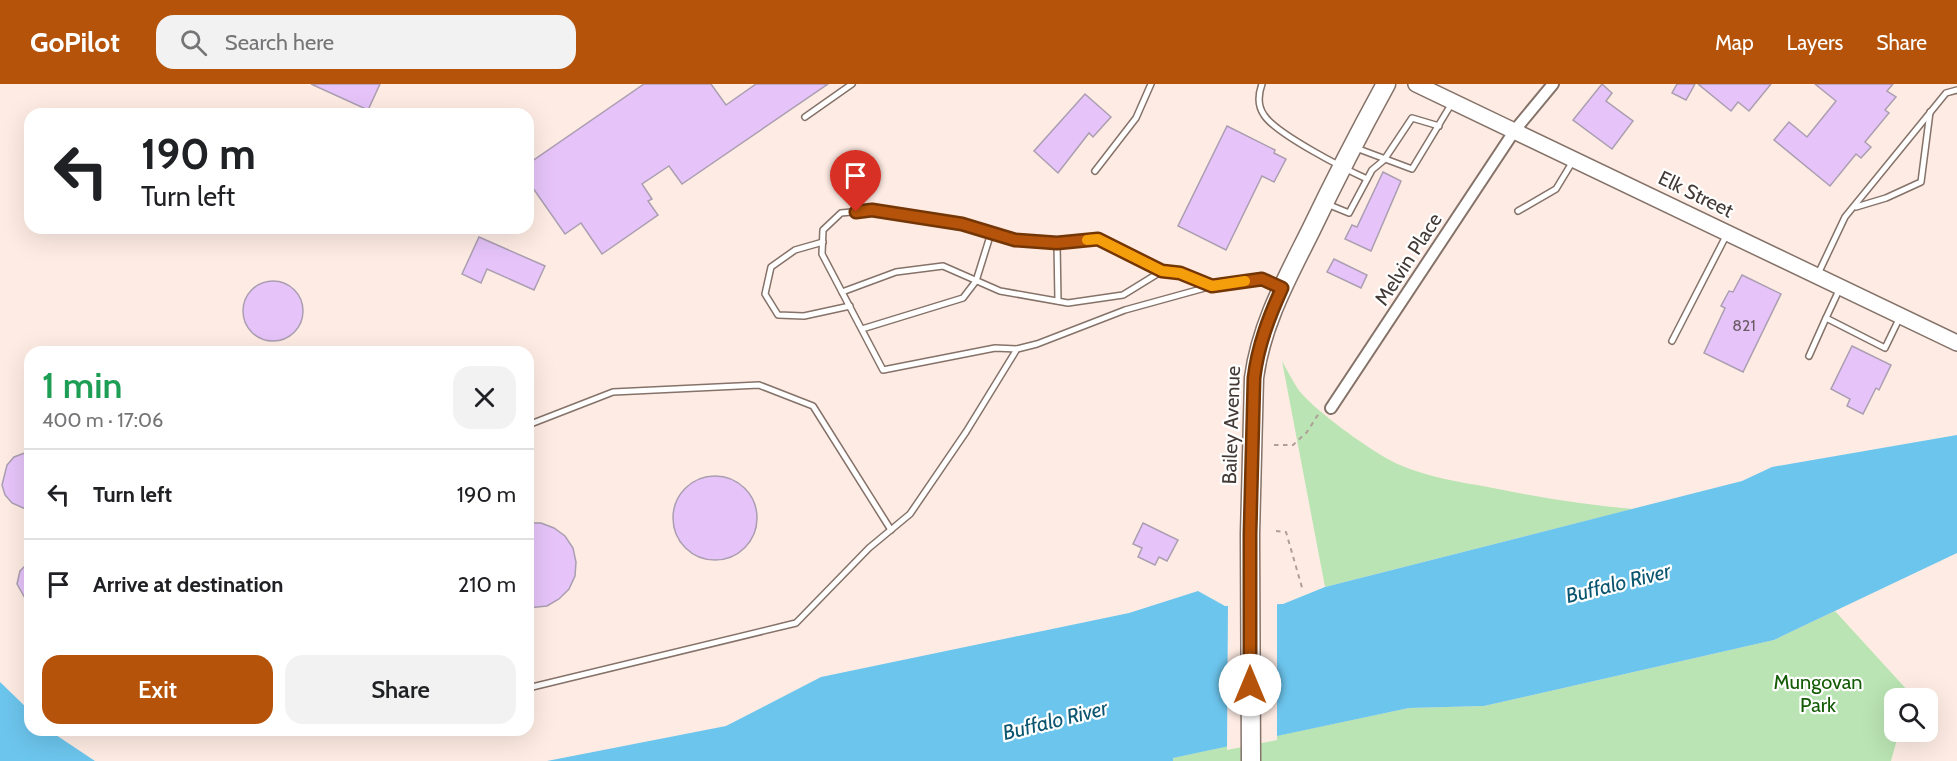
<!DOCTYPE html>
<meta charset="utf-8">
<style>
:root{--surface:#fff;--page:#f2f2f2;--text:#202124;--muted:#757577;--line:#e0e0e0;--accent:#b45309}
body{margin:0;font-family:Cabin,sans-serif;background:var(--page);color:var(--text);height:100vh;display:flex;flex-direction:column;font-size:22px;white-space:nowrap}
*{box-sizing:border-box;margin:0}
p{font-size:20px;color:var(--muted)}
.icon{flex:none;width:33px;height:33px;fill:none;stroke:currentColor;stroke-width:2;stroke-linecap:round;stroke-linejoin:round}
.map{position:relative;flex:1;overflow:hidden}
.details{position:absolute;left:24px;top:262px;width:510px;height:390px;display:flex;flex-direction:column;background:var(--surface);border-radius:18px;box-shadow:0 6px 24px #0002}
.details>*{flex:none}
.banner{position:absolute;left:24px;top:24px;width:510px;height:126px;border-radius:18px;box-shadow:0 6px 24px #0002;background:#fff;color:var(--text);overflow:hidden}
.controls{position:absolute;left:1884px;top:604px;display:grid;gap:12px}
.controls a{display:grid;place-items:center;width:54px;height:54px;border-radius:12px;background:var(--surface);box-shadow:0 6px 24px #0002;font-size:30px}
.pin{position:absolute;display:grid;place-items:center;width:51px;height:51px;color:#fff;margin:-62px -26px;border-radius:50% 50% 50% 0;rotate:-45deg;box-shadow:0 0 6px #0007}
.pin .icon{rotate:45deg}
.me{position:absolute;width:66px;margin:-33px;rotate:0deg;stroke-linejoin:round;filter:drop-shadow(0 0 4px #0008)}
.turn{display:flex;align-items:center;gap:21px;height:126px;padding:0 18px;font-size:27px}
.turn .icon{width:78px;height:78px;stroke-width:2.5}
.turn b{display:block;font-size:42px;line-height:51px}
.round{display:grid;place-items:center;flex:none;width:63px;height:63px;border-radius:18px;background:var(--page)}
.summary{display:flex;align-items:center;justify-content:space-between;height:102px;padding:0 18px}
h1{font-size:36px;font-weight:600;line-height:45px;color:#1e9e55}
.cta{display:flex;gap:12px;margin-top:auto;padding:12px 18px}
.cta a{flex:1;height:69px;border-radius:18px;background:var(--accent);color:#fff;font-size:24px;font-weight:600;line-height:69px;text-align:center}
.cta a+a{background:var(--page);color:var(--text)}
ul{padding:0;list-style:none}
li{display:flex;align-items:center;gap:18px;height:90px;padding:0 18px;border-top:2px solid var(--line)}
li div{flex:1}
li b{display:block;font-size:22px}
li em{font-style:normal}
header{display:flex;align-items:center;gap:36px;box-sizing:border-box;height:84px;padding:0 30px;background:var(--accent);color:#fff}
header strong{font-size:28px}
nav{display:flex;gap:33px;margin-inline-start:auto;font-size:21px}
.search{width:420px;height:54px;background:var(--page);display:flex;align-items:center;gap:15px;box-sizing:border-box;padding:0 21px;border-radius:18px;color:var(--muted);font-size:22px}
.map>svg:first-child{display:block}
.green{fill:#bae4b3}
.water{fill:#6cc5ed}
.pier{fill:#feece4}
.building{fill:#e6c4fa;stroke:#aa9eb0;stroke-width:1.5}
.lines{fill:none;stroke-linecap:round;stroke-linejoin:round}
.lane-casing{stroke:#857269;stroke-width:8}
.street-casing{stroke:#857269;stroke-width:14}
.secondary-casing{stroke:#857269;stroke-width:18}
.primary-casing{stroke:#857269;stroke-width:21}
.path{stroke:#ad9f99;stroke-width:2;stroke-dasharray:4.5 4.5;stroke-linecap:butt}
.lane{stroke:#fff;stroke-width:5}
.street{stroke:#fff;stroke-width:10}
.secondary{stroke:#fff;stroke-width:15}
.primary{stroke:#fff;stroke-width:18}
.route-casing{stroke:#753606;stroke-width:15}
.route{stroke:#b45309;stroke-width:10}
.slow{stroke:#f59e0b;stroke-width:10}
.labels{text-anchor:middle;dominant-baseline:central;stroke-width:4.5;stroke-linejoin:round;paint-order:stroke}
.number-label{font-size:16px;fill:#6c5c67}
.street-label{font-size:20px;fill:#433a36;stroke:#fff}
.park-label{font-size:20px;fill:#135b04;stroke:#fff}
.water-label{font-size:21px;font-style:italic;fill:#0a5570;stroke:#fff}
</style>
<header>
<strong>GoPilot</strong>
<div class="search"><svg class="icon" aria-label="search" viewBox="0 0 24 24"><circle cx="10" cy="10" r="6"/><path d="M15 15l6 6"/></svg>Search here</div>
<nav><a>Map</a><a>Layers</a><a>Share</a></nav>
</header>
<div class="map">
<svg width="1957" height="677" viewBox="0 0 1957 677">
<rect width="100%" height="100%" fill="#feece4"/>
<g class="green">
<path d="M1282,277C1287,286 1292,296 1298,305C1312,325 1376,371 1400,381C1428,393 1459,398 1488,403C1536,413 1584,421 1633,425L1325,503Z"/>
<path d="M1835,527L1909,608L1907,615H1894V648H1899L1891,677H1173L1172,674L1409,624L1484,622L1774,556Z"/>
</g>
<g class="water">
<path d="M1957,351V469L1774,556L1484,622L1409,624L1173,674V677H547L726,642L821,593L1129,529L1198,507L1225,522L1283,520L1325,503L1742,397L1772,383Z"/>
<path d="M0,598L30,627V646L50,647L95,677H0Z"/>
</g>
<path class="pier" d="M1277,517V656L1227,666L1228,519Z"/>
<g class="building">
<path d="M311,0H380L368,26Z"/>
<path d="M644,0H711L726,21L756,0H828L682,100L669,82L642,100L652,115L648,117L658,131L602,170L581,139L565,150L528,97V80Z"/>
<path d="M1602,0L1612,9L1606,17L1633,37L1612,65L1573,36Z"/>
<path d="M1677,0H1695L1686,16L1672,9Z"/>
<path d="M1698,0H1771L1749,27L1738,18L1731,27Z"/>
<path d="M1815,0H1893L1887,7L1896,13L1885,26L1889,29L1865,58L1871,63L1861,74L1856,70L1830,102L1774,56L1789,38L1807,53L1836,17Z"/>
<path d="M1085,10L1111,33L1093,53L1089,49L1058,89L1034,67Z"/>
<path d="M1227,42L1275,66L1274,69L1286,75L1274,98L1262,92L1226,166L1178,142Z"/>
<path d="M1383,88L1401,97L1371,167L1345,155L1352,141L1357,143Z"/>
<path d="M479,153L545,182L534,206L487,185L481,199L462,190Z"/>
<path d="M1334,175L1367,191L1361,204L1327,188Z"/>
<path d="M1742,191L1781,210L1743,288L1704,269L1725,224L1721,222L1729,207L1733,208Z"/>
<circle cx="273" cy="227" r="30"/>
<path d="M1852,262L1891,281L1879,306L1876,304L1863,330L1847,322L1850,315L1831,305Z"/>
<path d="M30,367V427L12,419L5,411L2,401L7,381L14,373Z"/>
<circle cx="715" cy="434" r="42"/>
<path d="M528,439H541L554,444L565,452L573,464L576,478L575,492L569,505L559,515L547,522L528,524Z"/>
<path d="M1143,439L1178,456L1167,477L1159,473L1155,481L1138,473L1142,464L1133,460Z"/>
<path d="M30,477V523L17,500L20,487Z"/>
</g>
<g class="lines">
<g class="lane-casing">
<g id="lane">
<path d="M1262,0C1258,11 1257,21 1264,31C1276,50 1345,85 1367,95"/>
<path d="M805,33L852,0"/>
<path d="M1356,64L1412,85L1452,19"/>
<path d="M1095,87L1136,34L1151,0"/>
<path d="M1327,120L1349,129L1372,86L1384,76L1412,34L1439,42"/>
<path d="M1856,123L1886,114L1921,98L1930,28"/>
<path d="M1518,127L1556,105L1573,77"/>
<path d="M823,158L795,166L771,183L765,210L778,231L804,232L850,222"/>
<path d="M1057,159L1058,217"/>
<path d="M1818,190L1845,133L1946,9L1957,6"/>
<path d="M1840,204L1826,234L1885,264L1900,233"/>
<path d="M842,208L896,188L943,182L1000,207L1068,219L1123,211L1162,187"/>
<path d="M862,245L963,214L976,197L991,149"/>
<path d="M1672,257L1726,152"/>
<path d="M1017,265L995,264L883,286L822,170L823,146L841,129L872,126L962,140L1015,156L1057,159L1098,155L1162,187L1180,189L1212,202"/>
<path d="M1809,272L1826,234"/>
<path d="M528,341L613,308L759,301L813,322L891,446"/>
<path d="M528,604L796,539L869,464L910,430L966,348L1017,265L1037,260L1125,226L1212,202L1262,195L1279,202"/>
</g>
</g>
<g class="street-casing">
<path id="street" d="M1331,324L1515,46L1553,0"/>
</g>
<g class="secondary-casing">
<path id="secondary" d="M1416,0L1957,259"/>
</g>
<g class="primary-casing">
<path id="primary" d="M1251,677L1250,450L1254,294C1261,241 1286,196 1310,148C1334,98 1359,49 1386,0"/>
</g>
<g class="path">
<path d="M1274,361H1293L1307,348L1319,329"/>
<path d="M1276,447L1286,448L1303,507"/>
</g>
<use href="#lane" class="lane"/>
<use href="#street" class="street"/>
<use href="#secondary" class="secondary"/>
<use href="#primary" class="primary"/>
</g>
<g class="lines">
<g class="route-casing">
<path id="route" d="M856,128L872,126L962,140L1015,156L1057,159L1098,155L1162,187L1180,189L1212,202L1262,195L1282,204C1269,233 1258,261 1254,294L1250,450V601"/>
</g>
<use href="#route" class="route"/>
<path class="slow" d="M1087,156L1098,155L1162,187L1180,189L1212,202L1245,197"/>
</g>
<g class="labels">
<g class="number-label">
<text x="1744" y="241">821</text>
</g>
<g class="street-label">
<text transform="translate(1696 110) rotate(26)">Elk Street</text>
<text transform="translate(1408 175) rotate(-57)">Melvin Place</text>
<text transform="translate(1231 341) rotate(-88)">Bailey Avenue</text>
</g>
<g class="park-label">
<text x="1818" y="598">Mungovan<tspan x="1818" dy="23">Park</tspan></text>
</g>
<g class="water-label">
<text transform="translate(1618 499) rotate(-14)">Buffalo River</text>
<text transform="translate(1055 636) rotate(-14)">Buffalo River</text>
</g>
</g>
</svg>
<div class="controls">
<a><svg class="icon" aria-label="search" viewBox="0 0 24 24"><circle cx="10" cy="10" r="6"/><path d="M15 15l6 6"/></svg></a>
</div>
<div class="pin" style="left:856px;top:128px;background:#d93025"><svg class="icon" aria-label="arrive" viewBox="0 0 24 24"><path d="M6 21V4h12l-3 4 3 4H6"/></svg></div>
<svg class="me" style="left:1250px;top:601px" viewBox="-20 -20 40 40"><circle r="19" fill="#fff"/><path d="M0-13L10 11 0 6-10 11z" fill="#b45309"/></svg>
<div class="banner">
<div class="turn"><svg class="icon" aria-label="left" viewBox="0 0 24 24"><path d="M17 20v-9H6M10 6l-5 5 5 5"/></svg><div><b>190 m</b>Turn left</div></div>
</div>
<section class="details">
<div class="summary"><div><h1>1 min</h1><p>400 m · 17:06</p></div><a class="round"><svg class="icon" aria-label="close" viewBox="0 0 24 24"><path d="M6 6l12 12M18 6L6 18"/></svg></a></div>
<ul>
<li><svg class="icon" aria-label="left" viewBox="0 0 24 24"><path d="M17 20v-9H6M10 6l-5 5 5 5"/></svg><div><b>Turn left</b></div><em>190 m</em></li>
<li><svg class="icon" aria-label="arrive" viewBox="0 0 24 24"><path d="M6 21V4h12l-3 4 3 4H6"/></svg><div><b>Arrive at destination</b></div><em>210 m</em></li>
</ul>
<div class="cta"><a>Exit</a><a>Share</a></div>
</section>
</div>
